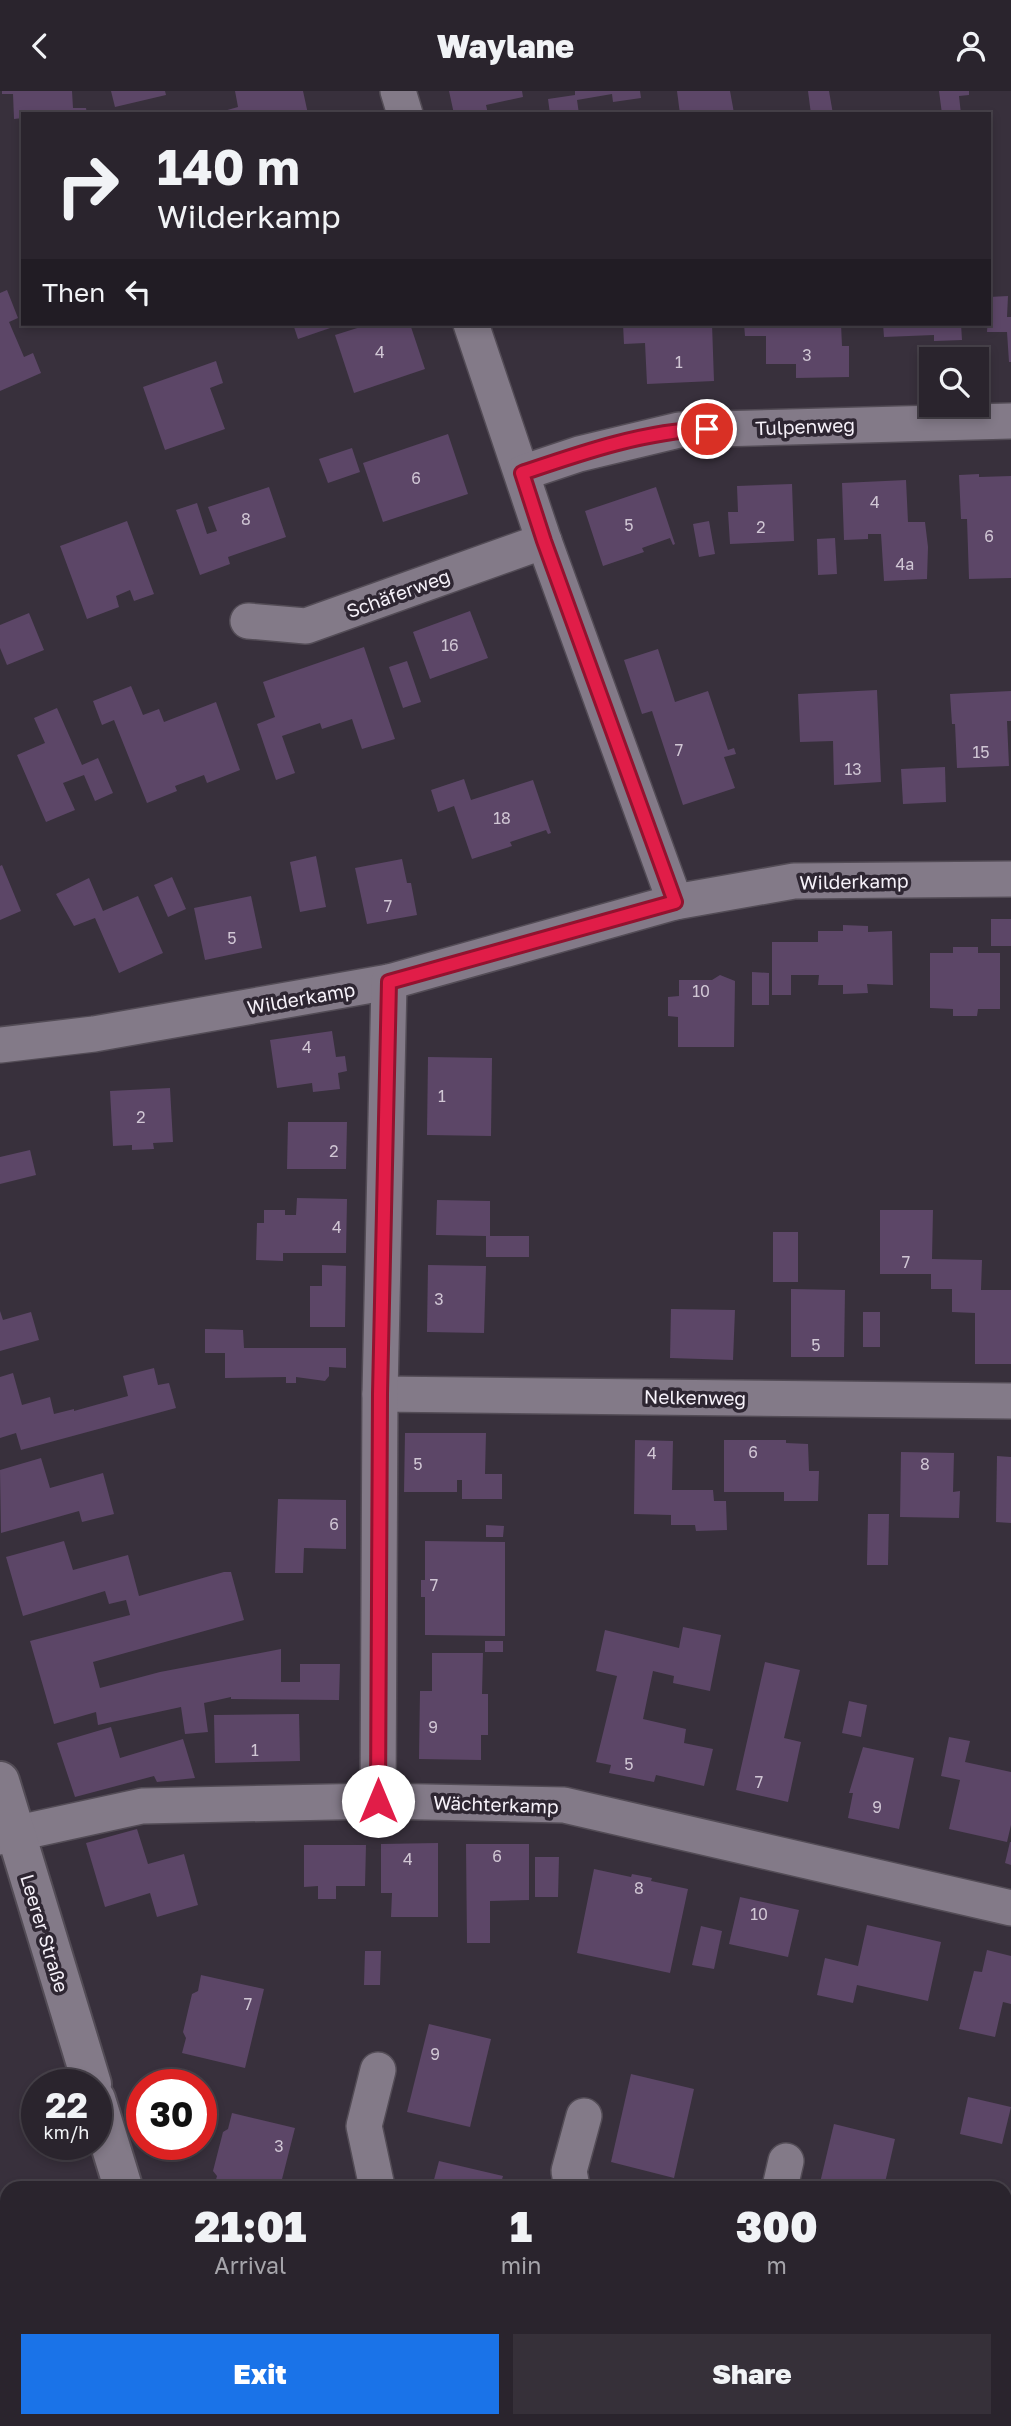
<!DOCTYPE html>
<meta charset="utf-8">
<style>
:root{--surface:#2a242d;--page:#363039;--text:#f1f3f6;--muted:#a5a4aa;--line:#464149;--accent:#1a73e8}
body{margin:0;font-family:"Golos Text",sans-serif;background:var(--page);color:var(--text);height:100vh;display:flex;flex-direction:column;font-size:26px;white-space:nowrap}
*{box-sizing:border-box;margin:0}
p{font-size:23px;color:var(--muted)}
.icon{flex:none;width:38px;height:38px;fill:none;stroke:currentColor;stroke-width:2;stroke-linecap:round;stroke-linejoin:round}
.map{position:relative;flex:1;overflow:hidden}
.drawer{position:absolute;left:0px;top:2090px;width:1012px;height:247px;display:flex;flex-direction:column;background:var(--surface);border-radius:21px 21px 0 0;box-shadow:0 4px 10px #0003,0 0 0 2px var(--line)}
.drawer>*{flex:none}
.banner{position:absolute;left:21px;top:21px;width:970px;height:214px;border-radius:0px;box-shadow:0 4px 10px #0003,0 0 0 2px var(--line);background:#2a242d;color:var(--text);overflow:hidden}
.tools{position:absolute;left:919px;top:256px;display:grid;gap:14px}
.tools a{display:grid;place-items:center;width:70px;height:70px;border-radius:0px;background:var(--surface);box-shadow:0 4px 10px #0003,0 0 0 2px var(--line);font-size:35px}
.speed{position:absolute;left:21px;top:1978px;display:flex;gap:14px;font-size:35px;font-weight:700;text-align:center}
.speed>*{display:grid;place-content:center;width:91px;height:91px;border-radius:50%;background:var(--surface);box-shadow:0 4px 10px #0003,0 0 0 2px var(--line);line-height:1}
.speed small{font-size:18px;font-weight:400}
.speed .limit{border:10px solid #d22;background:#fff;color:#111}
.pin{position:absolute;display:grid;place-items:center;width:60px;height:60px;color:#fff;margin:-30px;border:4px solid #fff;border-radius:50%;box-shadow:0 2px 7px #0007}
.me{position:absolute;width:77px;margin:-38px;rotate:0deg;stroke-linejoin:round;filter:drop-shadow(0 0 5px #0008)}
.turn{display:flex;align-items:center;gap:24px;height:147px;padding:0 21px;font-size:32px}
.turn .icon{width:91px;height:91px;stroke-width:2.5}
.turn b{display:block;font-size:49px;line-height:60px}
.then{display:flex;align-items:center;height:66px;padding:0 21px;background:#0003;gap:14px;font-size:26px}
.eta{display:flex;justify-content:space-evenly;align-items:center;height:119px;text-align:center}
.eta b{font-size:42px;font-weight:800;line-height:49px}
.cta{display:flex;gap:14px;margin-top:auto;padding:14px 21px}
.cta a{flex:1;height:80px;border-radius:0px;background:var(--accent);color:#fff;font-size:28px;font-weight:800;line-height:80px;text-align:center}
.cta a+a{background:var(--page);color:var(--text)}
header{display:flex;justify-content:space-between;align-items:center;height:91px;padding:0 21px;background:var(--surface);font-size:32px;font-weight:800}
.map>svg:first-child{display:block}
.building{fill:#5c4667}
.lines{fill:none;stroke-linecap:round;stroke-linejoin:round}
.minor-casing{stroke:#534c56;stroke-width:38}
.tertiary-casing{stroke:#534c56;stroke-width:42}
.minor{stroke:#837a88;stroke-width:35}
.tertiary{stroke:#837a88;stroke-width:38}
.route-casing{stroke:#92132f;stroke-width:18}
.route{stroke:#e11d48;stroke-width:12}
.labels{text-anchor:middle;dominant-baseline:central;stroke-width:7;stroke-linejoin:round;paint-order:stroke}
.number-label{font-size:16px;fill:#d0c6d4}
.street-label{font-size:19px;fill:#f6f1f9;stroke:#2e2632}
</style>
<header><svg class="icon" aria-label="back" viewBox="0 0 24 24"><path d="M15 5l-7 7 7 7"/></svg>Waylane<svg class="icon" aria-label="person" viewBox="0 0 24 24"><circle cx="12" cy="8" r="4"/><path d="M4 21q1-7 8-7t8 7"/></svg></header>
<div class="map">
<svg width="1011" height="2335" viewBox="0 0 1011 2335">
<rect width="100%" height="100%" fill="#38303c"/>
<g class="building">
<path d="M2,0H72L73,17H86L87,23H23V27L14,28L13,3H2Z"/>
<path d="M111,0H165L166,4L115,16Z"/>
<path d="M235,0H303L308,23H213L238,16Z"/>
<path d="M449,0H522L523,6L486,14L488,23H454Z"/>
<path d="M575,0H640L641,7L613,11L612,3L577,9L579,23H550L548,8L575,4Z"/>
<path d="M677,0H730L734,22L680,23Z"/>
<path d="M808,0H829L833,23H811Z"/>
<path d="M939,0H969V4L959,5L961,23H942Z"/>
<path d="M7,199L18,227L9,231L24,266L33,262L41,282L0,300V202Z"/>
<path d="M1008,205L1007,226H1011V271H1009L1007,241H987L989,206Z"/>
<path d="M293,233H335L336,235L298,248Z"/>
<path d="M370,233H410L425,278L354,302L335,244Z"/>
<path d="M623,233H712L714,290L647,293L645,252L624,253Z"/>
<path d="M744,233H841L842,255H849V286L796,287V273H766V245H745Z"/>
<path d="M883,233H961L962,249L934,250V244L884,246Z"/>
<path d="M216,270L223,292L210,297L225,338L165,359L143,296Z"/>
<path d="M448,343L468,403L383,431L363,372Z"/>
<path d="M352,357L360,381L328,392L319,368Z"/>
<path d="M979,383V386L1011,385V487L969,488L967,428H961L959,384Z"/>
<path d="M906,389L908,431H925L928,456L927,488L884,490L881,443H868V448L844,449L842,392Z"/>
<path d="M792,393L794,450L730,453L728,421H738L737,395Z"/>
<path d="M269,396L286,446L228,466L230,473L200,484L176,419L197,412L207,443L217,440L208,416Z"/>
<path d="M656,396L675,453L673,454L670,447L642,457L644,461L603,475L585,420Z"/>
<path d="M127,430L154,503L134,510L130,499L116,505L119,516L87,528L60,455Z"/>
<path d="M709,430L715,463L699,466L693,433Z"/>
<path d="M835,447L837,483L818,484L817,448Z"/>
<path d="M470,520L488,567L430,588L413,541Z"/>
<path d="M29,522L44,559L7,574L0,557V534Z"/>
<path d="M364,556L395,648L362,658L352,628L322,638L320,632L282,645L295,682L276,689L257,633L275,626L263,591Z"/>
<path d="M658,558L675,611L708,600L728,659L734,657L736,663L724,666L735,697L683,714L652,620L642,623L624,569Z"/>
<path d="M407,570L421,611L403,617L389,576Z"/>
<path d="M131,595L143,624L159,618L164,631L216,611L240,679L207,692L204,684L175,695L177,700L147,712L114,629L102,634L93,610Z"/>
<path d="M877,599L881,691L834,694L833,650L800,651L798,603Z"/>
<path d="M1011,600V630H1007L1009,675L957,677L955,633H952L950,603Z"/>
<path d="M57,617L82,674L98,667L113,702L95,710L84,684L63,692L75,719L46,731L17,664L45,652L34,627Z"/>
<path d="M945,676L946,711L903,713L901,678Z"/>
<path d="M464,688L471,709L533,689L551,742L548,743L546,739L510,751L512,755L472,768L454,715L438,721L431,699Z"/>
<path d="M316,765L326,816L300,821L290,771Z"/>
<path d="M402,768L407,792H411L417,824L367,833L355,777Z"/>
<path d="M2,774L21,820L0,829V775Z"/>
<path d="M172,786L186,818L168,826L154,794Z"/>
<path d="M89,787L103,820L138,805L163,862L119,882L95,827L74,835L56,803Z"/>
<path d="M251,805L262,857L205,869L194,817Z"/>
<rect x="991" y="828" width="20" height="27"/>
<path d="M843,834L868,835V841L892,840L893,894L867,893L868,902L843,903V894H818L819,884H791V904H772V851H818V840H843Z"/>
<path d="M953,856H978V862H1000V918H978L977,925H953V918L930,917V862H953Z"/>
<path d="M752,881L769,882V914H752Z"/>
<path d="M720,884L735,890L734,956H678V926L668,925V906L679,905V889H712Z"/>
<path d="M332,940L336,966L345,965L347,980L338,982L340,998L313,1001L312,992L277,997L270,949Z"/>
<path d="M428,966L492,967L491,1045L427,1044Z"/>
<path d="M170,997L173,1051L153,1052L154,1058L132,1059V1054L113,1055L110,1000Z"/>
<path d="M288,1031H347L346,1078H287Z"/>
<path d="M30,1059L36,1084L0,1093V1066Z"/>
<path d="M297,1107L347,1108L346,1162H283V1170L256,1169L257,1132H264V1119H285V1124H296Z"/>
<path d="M437,1109L490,1110V1145H529V1166H486V1145L436,1144Z"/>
<path d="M880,1119H933L932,1168L982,1169L981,1199H1011V1273H975V1222L952,1221V1198H931V1183H880Z"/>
<rect x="773" y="1141" width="25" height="50"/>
<path d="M322,1174L346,1175L345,1236H310V1195H322Z"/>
<path d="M428,1174L486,1175L484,1242L427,1241Z"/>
<path d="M791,1198L845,1199L844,1266H791Z"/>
<path d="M671,1218L735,1219L733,1269L670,1267Z"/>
<path d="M0,1220L3,1229L31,1221L39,1249L0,1260Z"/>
<rect x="863" y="1221" width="17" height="35"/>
<path d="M205,1238L243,1239L244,1257H346V1277L329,1276V1285L325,1290L296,1286V1292H286V1286L225,1287V1262H205Z"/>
<path d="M154,1277L158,1294L169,1292L176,1317L21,1359L16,1342L0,1347V1286L13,1282L22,1314L50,1306L54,1323L74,1318V1320L128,1305L123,1285Z"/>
<path d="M405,1342H486L485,1383H502V1408H462V1389H457V1401H404Z"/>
<path d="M635,1349L673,1350L672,1399H713L714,1410H726L727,1439L696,1440L695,1434H671V1424L634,1423Z"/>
<path d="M724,1349H786V1352L808,1353L809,1380H819L818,1410H784V1401H724Z"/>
<path d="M901,1361L954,1362L953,1401L960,1400L959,1427L900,1426Z"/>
<path d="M997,1365L1011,1366V1432L996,1431Z"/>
<path d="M41,1367L50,1397L103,1382L114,1423L82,1431L79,1420L1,1442L0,1379Z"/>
<path d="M278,1408L346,1409V1458L304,1457L303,1482H275Z"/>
<path d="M868,1423H889L888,1474H867Z"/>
<path d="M486,1434L504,1435L503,1446H486Z"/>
<path d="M64,1450L73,1479L128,1464L139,1505L224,1481H231L244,1529L93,1571L100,1597L160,1581L281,1558V1591H300V1573H340L339,1609L231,1608V1606L204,1612L208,1641L185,1643L181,1616L98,1634L96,1621L54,1633L30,1550L130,1524L126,1509L109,1513L105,1500L23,1525L6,1466Z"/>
<path d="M425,1450L505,1451V1545L425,1544V1506H421V1489H425Z"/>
<path d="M683,1536L721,1544L710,1600L673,1592L674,1585L653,1580L643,1628L686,1638L684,1652L713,1658L704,1695L656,1684L654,1691L609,1682L611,1674L596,1671L617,1585L596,1580L605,1539L679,1557Z"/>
<rect x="485" y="1550" width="18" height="11"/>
<path d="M432,1562H483L482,1603H488V1644H481V1669L419,1668L420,1600H432Z"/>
<path d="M765,1571L800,1579L784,1647L801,1651L788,1711L736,1699Z"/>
<path d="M849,1610L867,1614L861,1646L842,1642Z"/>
<path d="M299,1623L300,1670L215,1672L214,1624Z"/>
<path d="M111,1636L120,1667L183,1648L195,1687L157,1691L154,1685L75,1706L57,1652Z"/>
<path d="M949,1646L970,1650L965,1671L1011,1681V1734L1007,1751L949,1738L960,1689L941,1685Z"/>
<path d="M863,1656L914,1667L899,1738L848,1727L853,1702H849Z"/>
<path d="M137,1738L148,1773L184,1763L198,1814L157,1826L150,1802L105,1816L86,1752Z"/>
<path d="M1010,1751H1011V1774L1005,1772Z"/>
<path d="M438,1752V1826H391L392,1802H381V1753Z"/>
<path d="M466,1753H529V1809L490,1810V1852H467Z"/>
<path d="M304,1754H366L365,1795H336V1808H318V1795L304,1796Z"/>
<path d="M535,1766H559L558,1806H535Z"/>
<path d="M594,1778L631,1786L632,1783L652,1787L651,1790L688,1798L670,1882L577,1862Z"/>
<path d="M740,1806L799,1819L788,1866L729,1853Z"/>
<path d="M867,1834L941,1851L928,1910L857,1894L853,1912L817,1904L825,1867L858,1875Z"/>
<path d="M701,1835L722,1840L714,1878L692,1874Z"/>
<path d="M987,1859L1011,1865V1913L1003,1911L995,1946L959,1938L974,1880L982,1881Z"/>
<path d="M365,1860H381L380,1894H364Z"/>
<path d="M201,1884L264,1898L245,1977L182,1962L186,1947L183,1941L192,1903L198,1900Z"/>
<path d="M429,1933L491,1948L470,2036L407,2021Z"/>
<path d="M631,1983L694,1998L674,2087L611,2071Z"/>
<path d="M968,2006L1011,2016L1002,2053L960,2043Z"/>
<path d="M232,2022L295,2037L280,2096H214L217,2085L213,2080L223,2041L228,2038Z"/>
<path d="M834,2033L895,2048L884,2096H819Z"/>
<path d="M439,2070L503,2085L500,2096H432Z"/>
<path d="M652,2329H688L686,2335H650Z"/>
<path d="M730,2329H767L765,2335H729Z"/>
<path d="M815,2329H878L877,2335H814Z"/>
</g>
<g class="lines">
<g class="minor-casing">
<g id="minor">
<path d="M398,0L405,23"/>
<path d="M471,233L544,450L675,811"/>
<path d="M522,382L579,363L679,339L1011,330"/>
<path d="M248,530L306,535L544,450"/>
<path d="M0,954L94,943L389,891L675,811L794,790L1011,788"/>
<path d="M380,1303L1011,1310"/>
<path d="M378,1710L380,1303L389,891"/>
<path d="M0,1746L142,1715L378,1710L564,1714L1011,1817"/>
<path d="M377,2096L364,2035L378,1979"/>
<path d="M572,2096L569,2080L584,2025"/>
<path d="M780,2096L786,2070"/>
<path d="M1004,2319L1011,2287"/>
<path d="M439,2329L458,2335"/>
<path d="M547,2335L548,2329"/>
<path d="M775,2335L777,2329"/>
</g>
</g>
<g class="tertiary-casing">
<g id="tertiary">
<path d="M0,1690L92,1993"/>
<path d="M96,2008L123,2096"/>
<path d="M194,2329L195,2335"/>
</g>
</g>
<use href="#minor" class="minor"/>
<use href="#tertiary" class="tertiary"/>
</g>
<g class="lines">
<g class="route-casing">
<path id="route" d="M378,1710L380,1303L389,891L675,811L544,450L522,382C581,362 644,340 707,338"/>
</g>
<use href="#route" class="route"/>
</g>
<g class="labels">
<g class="number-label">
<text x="380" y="261">4</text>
<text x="807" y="264">3</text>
<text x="679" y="271">1</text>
<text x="416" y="387">6</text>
<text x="875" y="411">4</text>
<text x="246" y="428">8</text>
<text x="629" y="434">5</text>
<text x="761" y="436">2</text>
<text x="989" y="445">6</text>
<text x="905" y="473">4a</text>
<text x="450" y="554">16</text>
<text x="679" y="659">7</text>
<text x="981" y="661">15</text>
<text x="853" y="678">13</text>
<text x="502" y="727">18</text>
<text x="388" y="815">7</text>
<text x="232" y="847">5</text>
<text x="701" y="900">10</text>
<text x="307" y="956">4</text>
<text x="442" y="1005">1</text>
<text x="141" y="1026">2</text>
<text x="334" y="1060">2</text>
<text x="337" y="1136">4</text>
<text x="906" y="1171">7</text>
<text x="439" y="1208">3</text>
<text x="816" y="1254">5</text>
<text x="753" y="1361">6</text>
<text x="652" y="1362">4</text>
<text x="418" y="1373">5</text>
<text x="925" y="1373">8</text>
<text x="334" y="1433">6</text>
<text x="434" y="1494">7</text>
<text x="433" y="1636">9</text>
<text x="255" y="1659">1</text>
<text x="629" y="1673">5</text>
<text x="759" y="1691">7</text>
<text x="877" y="1716">9</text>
<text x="497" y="1765">6</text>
<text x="408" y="1768">4</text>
<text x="639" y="1797">8</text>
<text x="759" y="1823">10</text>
<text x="248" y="1913">7</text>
<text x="435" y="1963">9</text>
<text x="279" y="2055">3</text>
</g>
<g class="street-label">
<text transform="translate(805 335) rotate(-2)">Tulpenweg</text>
<text transform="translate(398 502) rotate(-20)">Schäferweg</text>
<text transform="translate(854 790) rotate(-1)">Wilderkamp</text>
<text transform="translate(301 907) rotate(-10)">Wilderkamp</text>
<text transform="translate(695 1306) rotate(1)">Nelkenweg</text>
<text transform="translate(496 1713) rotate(2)">Wächterkamp</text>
<text transform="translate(45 1842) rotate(73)">Leerer Straße</text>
</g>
</g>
</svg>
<div class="tools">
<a><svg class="icon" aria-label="search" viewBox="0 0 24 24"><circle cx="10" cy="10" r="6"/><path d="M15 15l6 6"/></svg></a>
</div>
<div class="speed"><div>22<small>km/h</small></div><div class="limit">30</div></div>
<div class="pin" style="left:707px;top:338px;background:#d93025"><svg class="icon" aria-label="arrive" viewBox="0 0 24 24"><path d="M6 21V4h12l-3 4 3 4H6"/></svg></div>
<svg class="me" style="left:378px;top:1710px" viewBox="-20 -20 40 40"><circle r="19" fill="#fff"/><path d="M0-13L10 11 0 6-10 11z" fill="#e11d48"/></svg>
<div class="banner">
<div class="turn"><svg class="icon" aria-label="right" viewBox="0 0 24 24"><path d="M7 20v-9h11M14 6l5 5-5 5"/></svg><div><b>140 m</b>Wilderkamp</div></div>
<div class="then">Then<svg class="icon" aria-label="left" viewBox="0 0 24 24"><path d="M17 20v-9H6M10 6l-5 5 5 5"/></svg></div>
</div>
<section class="drawer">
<div class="eta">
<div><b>21:01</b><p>Arrival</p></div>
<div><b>1</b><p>min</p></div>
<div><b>300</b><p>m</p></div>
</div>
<div class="cta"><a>Exit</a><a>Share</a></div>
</section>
</div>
